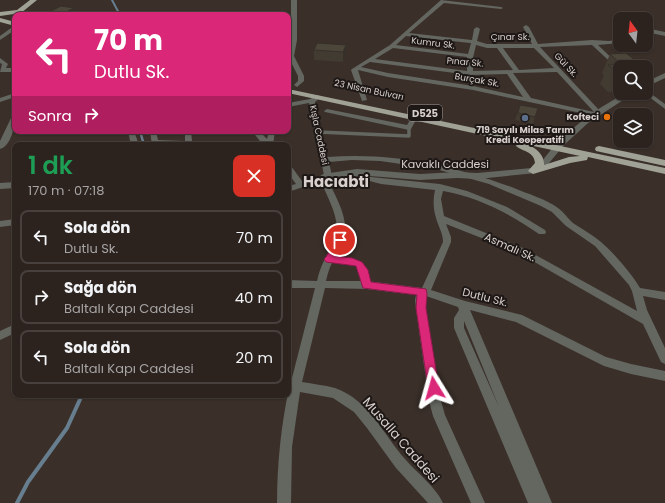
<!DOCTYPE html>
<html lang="tr">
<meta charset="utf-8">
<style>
:root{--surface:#2c231f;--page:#342b28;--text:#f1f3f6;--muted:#a6a4a4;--line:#48403d}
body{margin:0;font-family:Poppins,sans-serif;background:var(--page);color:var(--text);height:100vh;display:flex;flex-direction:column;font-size:15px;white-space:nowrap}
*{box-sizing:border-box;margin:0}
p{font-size:13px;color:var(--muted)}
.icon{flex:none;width:22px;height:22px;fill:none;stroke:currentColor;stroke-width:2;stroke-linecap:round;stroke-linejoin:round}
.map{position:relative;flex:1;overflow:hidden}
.panel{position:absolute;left:12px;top:142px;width:279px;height:256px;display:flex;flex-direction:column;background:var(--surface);border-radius:8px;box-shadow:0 1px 3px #0004,0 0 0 1px var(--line)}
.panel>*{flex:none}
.top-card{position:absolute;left:12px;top:12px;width:279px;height:122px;border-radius:8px;box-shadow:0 1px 3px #0004,0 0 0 1px var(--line);background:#db2777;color:#fff;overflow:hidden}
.needle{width:26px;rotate:345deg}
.tools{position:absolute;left:613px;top:12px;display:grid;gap:8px}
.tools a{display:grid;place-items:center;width:40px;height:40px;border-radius:8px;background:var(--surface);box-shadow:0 1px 3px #0004,0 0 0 1px var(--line);font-size:20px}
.pin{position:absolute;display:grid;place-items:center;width:34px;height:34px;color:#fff;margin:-17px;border:2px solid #fff;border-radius:50%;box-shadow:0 1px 4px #0007}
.me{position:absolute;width:44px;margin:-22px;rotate:352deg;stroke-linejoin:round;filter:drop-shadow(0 0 3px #0008)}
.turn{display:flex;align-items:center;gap:14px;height:84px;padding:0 16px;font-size:18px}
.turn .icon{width:52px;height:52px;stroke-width:2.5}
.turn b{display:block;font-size:28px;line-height:34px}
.then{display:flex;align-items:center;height:38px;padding:0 16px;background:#0003;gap:8px;font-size:15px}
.round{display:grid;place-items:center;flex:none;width:42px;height:42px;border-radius:8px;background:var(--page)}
.head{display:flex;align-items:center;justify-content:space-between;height:68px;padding:0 16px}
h1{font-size:24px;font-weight:600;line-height:30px;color:#1e9e55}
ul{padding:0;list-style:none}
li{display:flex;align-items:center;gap:12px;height:54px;margin:0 8px 6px;padding:0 8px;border:2px solid var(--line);border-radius:8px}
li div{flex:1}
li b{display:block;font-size:15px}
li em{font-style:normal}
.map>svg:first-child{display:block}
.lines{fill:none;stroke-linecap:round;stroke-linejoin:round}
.stream-far2{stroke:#677e8f;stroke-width:2}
.stream-far1{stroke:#677e8f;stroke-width:2.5}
.stream{stroke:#677e8f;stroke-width:4}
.service-far1{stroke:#646660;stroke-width:3.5}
.service{stroke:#646660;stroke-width:4.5}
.minor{fill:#646660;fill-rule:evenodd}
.tertiary{fill:#646660;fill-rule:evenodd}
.trunk{fill:#a0a296;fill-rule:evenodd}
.wall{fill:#413b32}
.shaded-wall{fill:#353029}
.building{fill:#4c453a;stroke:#353029}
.route{fill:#db2777;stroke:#8e194d}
.food-dot{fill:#e8710a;stroke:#1d1816;stroke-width:1.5}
.service-dot{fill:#5c6f8a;stroke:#1d1816;stroke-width:1.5}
.labels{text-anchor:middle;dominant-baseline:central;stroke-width:4;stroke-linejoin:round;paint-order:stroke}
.far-street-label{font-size:9px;fill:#d8d0cd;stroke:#1d1816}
.far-poi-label{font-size:9px;font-weight:bold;fill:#d8d0cd;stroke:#1d1816;text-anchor:end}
.shield{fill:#1d1816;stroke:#a09996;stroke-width:1}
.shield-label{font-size:10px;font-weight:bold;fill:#d8d0cd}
.street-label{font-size:11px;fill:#d8d0cd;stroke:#1d1816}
.near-street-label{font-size:13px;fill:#d8d0cd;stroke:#1d1816}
.district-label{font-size:15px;font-weight:bold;fill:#d8d0cd;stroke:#1d1816}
</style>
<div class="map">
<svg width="665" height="503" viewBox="0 0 665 503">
<rect width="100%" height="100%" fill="#3a2f29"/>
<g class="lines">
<path class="stream-far2" d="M112,0L120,15"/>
<path class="stream-far1" d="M140,131L144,145"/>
<path class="stream" d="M17,503L28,482L67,428L82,395"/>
<path class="service-far1" d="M318,132L409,136V128"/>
<path class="service" d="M329,259L359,264L363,270L367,285"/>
<g class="minor">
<path d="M441,0L501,7L503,8L501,9L444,3L409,33L472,40L474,29L477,27L480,29L477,41L487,44H532L523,27L526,25L529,27L538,44L592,40L609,41L620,39V43L598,45L621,67H620V71L592,45L540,47L600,111V113L595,116L473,90L388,77L358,70L367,100L362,101L351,70L352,69L390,45ZM406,36L470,43H471L468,54L396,45ZM476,45L487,48H497L513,70L473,71V58ZM393,48L467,57V71L375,59ZM503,48H534L554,68L519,70ZM370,62L470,75L507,74L523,97L473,86L388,73L361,67ZM557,72L594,112L531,98L513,73Z"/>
<path d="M11,28H15V30L0,40V36Z"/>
<path d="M646,28L665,32V36L646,32Z"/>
<path d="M0,58L8,64L6,68H15V72H0L2,64L0,63Z"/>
<path d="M646,90L665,104V109L644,93H646Z"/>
<path d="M15,93V97L0,102V98Z"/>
<path d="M318,95L321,97L315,102V106L327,157C394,152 452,165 514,188C528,194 546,199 558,208C564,212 568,219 573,223C582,229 593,235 601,242C613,252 632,274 640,288L665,292V300L643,296L647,310L665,348V364L661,362L643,324L517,252L446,224L451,237V242L431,290L465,301L522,315L606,357L631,364L665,371V381L631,374L604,366L516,322L470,310L552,503H528L454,328V318L459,310L458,307L426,296V309L441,401L445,415L485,503H471L433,416L429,401L416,309L415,300L416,295L367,289L325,288L302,382C313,384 324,385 335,388C369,400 383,434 405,459C417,473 435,486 443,503H428L396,468L367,428L354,412L333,398L300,392L292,447L291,503H277C277,464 281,426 289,388L288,387V377L292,378L315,288H288V280L317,281C321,263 326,258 333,243C344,223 328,200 321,181L288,192V186L296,184L288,173V166H291L302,181L324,175L309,103L288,107V103L310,99ZM352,160L380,161L436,169L489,184L541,206L552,212L566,226L595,246L629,285L632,291L637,311L523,248L444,216L441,199L443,191C478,197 510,214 539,234H545L546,232L545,230L507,207L467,191L440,184L371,177L350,171L346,173L347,175L381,184L435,190C433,199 433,208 436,218C438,226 443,233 443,242L422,288L367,281H326C330,263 335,258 342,243C352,222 336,198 327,178L332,176L329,162ZM464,321L499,407L464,328Z"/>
<path d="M327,109L407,125L412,117H416L417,118L411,129L409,130L325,112L324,111Z"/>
<path d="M128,131H134L139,145H131Z"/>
<path d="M150,131H156L158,140L185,141V131H191L192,141H260L252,131H259L267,139L269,131H275L273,145H152Z"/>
<path d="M15,182V188L0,189V183Z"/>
<path d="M15,219V225L0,227V221Z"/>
<path d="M15,324V333L0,340V331Z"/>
</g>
<g class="tertiary">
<path d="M291,0H297V40L294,56L304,76V81L297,87L294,85L298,81V76L288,56L291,40Z"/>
<path d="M665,73V78L646,87V82Z"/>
<path d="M625,93H634L588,123L564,145L545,168L536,173L477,179L457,178L420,180L357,175L323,180L319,177L323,174L357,169L420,174L457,172L477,173L531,168L542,161L558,141L583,120L600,108Z"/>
<path d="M12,116H15C15,126 11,146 0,149V141Z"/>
</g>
<g class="trunk">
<path d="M30,0H37L21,13L0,16V12L17,10Z"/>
<path d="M0,18L15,22V26L0,22Z"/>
<path d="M288,89L665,168V174L588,157L587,160L570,163L533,174L528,171L535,163C534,151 523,152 516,146L517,144C529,142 545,152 544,165L569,157L580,156L288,93Z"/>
<path d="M599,146L665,160V166L596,151L595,149L596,147Z"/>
</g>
</g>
<g class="wall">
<path d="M74,8L76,15H51L49,12Z"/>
<path d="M346,45V55L343,62L314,60V50Z"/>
<path d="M610,54L637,62L620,67V89L617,91L608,92L600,84L604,75L602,73Z"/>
<path d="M520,105L535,117L533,124L515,120Z"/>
</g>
<g class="shaded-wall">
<path d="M74,8L76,15H63L62,14Z"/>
<path d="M346,45V55L343,62V52Z"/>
<path d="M643,62L641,67H634Z"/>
<path d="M620,85V89L617,91Z"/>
</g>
<g class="building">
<path d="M61,6L74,8L62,14L49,12Z"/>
<path d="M317,43L346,45L343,52L314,50Z"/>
<path d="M626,53L637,62H643L634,67H620V72H617L608,65L621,64L610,54Z"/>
<path d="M520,105L538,108L535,117L518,113Z"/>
</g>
<path class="route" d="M340,237L344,240L335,256L352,258L362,262L368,270L371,282L426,289C428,294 426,303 426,308L439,388L438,391L434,393L430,391L428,388L416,308L417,295L363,288L356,266L326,262L324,259L326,257L337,238Z"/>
<circle class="food-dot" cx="607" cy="117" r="4"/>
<circle class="service-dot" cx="525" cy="118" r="4"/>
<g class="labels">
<g class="far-street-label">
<text x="510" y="37">Çınar Sk.</text>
<text transform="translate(433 43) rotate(7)">Kumru Sk.</text>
<text transform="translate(465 62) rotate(5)">Pınar Sk.</text>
<text transform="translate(566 65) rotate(47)">Gül Sk.</text>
<text transform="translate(477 80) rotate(10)">Burçak Sk.</text>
<text transform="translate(369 90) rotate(12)">23 Nisan Bulvarı</text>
<text transform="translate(319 135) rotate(78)">Kışla Caddesi</text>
</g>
<g class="far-poi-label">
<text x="599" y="117">Kofteci</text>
<text x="525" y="130" text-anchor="middle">719 Sayılı Milas Tarım<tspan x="525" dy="10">Kredi Kooperatifi</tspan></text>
</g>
<rect class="shield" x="408" y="105" width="34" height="16" rx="3"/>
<g class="shield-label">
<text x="425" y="113">D525</text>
</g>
<g class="street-label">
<text x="445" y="164">Kavaklı Caddesi</text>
<text transform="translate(510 247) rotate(24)">Asmalı Sk.</text>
<text transform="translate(485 297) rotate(14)">Dutlu Sk.</text>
</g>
<g class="near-street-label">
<text transform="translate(401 440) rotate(49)">Musalla Caddesi</text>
</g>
<g class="district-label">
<text x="336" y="181">Hacıabti</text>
</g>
</g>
</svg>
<div class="tools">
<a><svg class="needle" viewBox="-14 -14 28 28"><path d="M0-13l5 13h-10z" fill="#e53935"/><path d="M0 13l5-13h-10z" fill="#a6a4a4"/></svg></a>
<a><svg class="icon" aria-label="search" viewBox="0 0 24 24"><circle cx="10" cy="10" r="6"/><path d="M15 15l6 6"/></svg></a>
<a><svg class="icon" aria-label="layers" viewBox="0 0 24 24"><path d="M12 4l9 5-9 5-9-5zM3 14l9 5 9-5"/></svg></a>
</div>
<div class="pin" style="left:340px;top:240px;background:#d93025"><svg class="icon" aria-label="arrive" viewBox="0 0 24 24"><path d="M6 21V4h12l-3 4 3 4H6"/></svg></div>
<svg class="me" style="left:434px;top:388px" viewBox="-20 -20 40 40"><path d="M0-17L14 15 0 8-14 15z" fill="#db2777" stroke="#fff" stroke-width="4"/></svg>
<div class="top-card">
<div class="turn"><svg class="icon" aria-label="left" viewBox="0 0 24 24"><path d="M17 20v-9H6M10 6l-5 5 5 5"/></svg><div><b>70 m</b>Dutlu Sk.</div></div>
<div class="then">Sonra<svg class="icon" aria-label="right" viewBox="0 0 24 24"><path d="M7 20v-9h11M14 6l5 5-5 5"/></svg></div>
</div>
<section class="panel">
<div class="head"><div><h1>1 dk</h1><p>170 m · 07:18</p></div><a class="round" style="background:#d93025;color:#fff"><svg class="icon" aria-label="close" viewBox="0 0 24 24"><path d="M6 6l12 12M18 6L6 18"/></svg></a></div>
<ul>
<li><svg class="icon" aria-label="left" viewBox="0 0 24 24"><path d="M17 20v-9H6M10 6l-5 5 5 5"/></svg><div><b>Sola dön</b><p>Dutlu Sk.</p></div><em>70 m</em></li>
<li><svg class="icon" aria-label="right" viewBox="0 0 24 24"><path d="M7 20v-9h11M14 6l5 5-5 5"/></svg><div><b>Sağa dön</b><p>Baltalı Kapı Caddesi</p></div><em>40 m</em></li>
<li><svg class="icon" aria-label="left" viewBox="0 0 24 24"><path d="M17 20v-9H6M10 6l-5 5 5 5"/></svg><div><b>Sola dön</b><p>Baltalı Kapı Caddesi</p></div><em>20 m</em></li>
</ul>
</section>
</div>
